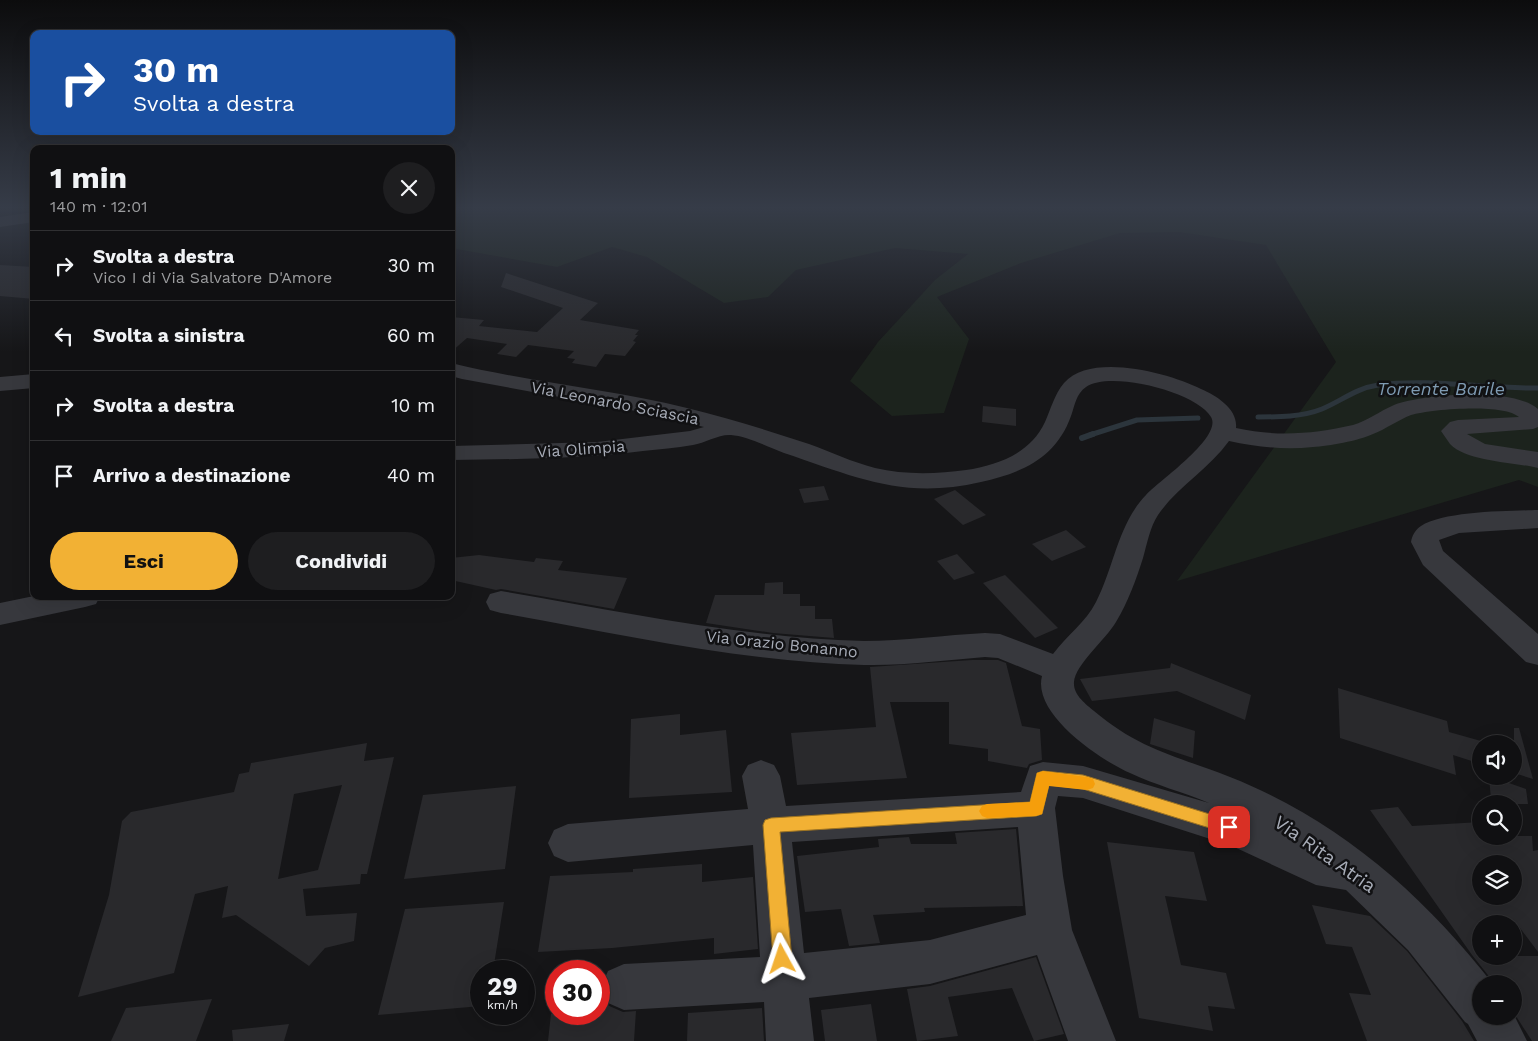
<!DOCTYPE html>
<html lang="it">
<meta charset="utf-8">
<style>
:root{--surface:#101012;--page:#1e1e20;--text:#f1f3f6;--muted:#9c9d9f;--line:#303032;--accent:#f2b134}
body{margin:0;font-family:"Work Sans",sans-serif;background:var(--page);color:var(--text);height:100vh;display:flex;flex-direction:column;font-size:19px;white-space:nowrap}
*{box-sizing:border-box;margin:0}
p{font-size:16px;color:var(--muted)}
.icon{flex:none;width:28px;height:28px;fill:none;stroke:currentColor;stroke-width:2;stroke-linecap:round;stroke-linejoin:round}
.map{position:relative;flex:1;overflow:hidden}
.sheet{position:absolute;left:30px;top:145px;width:425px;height:455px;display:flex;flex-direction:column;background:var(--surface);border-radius:10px;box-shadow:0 5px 20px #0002,0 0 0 1px var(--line)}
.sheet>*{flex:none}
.banner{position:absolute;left:30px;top:30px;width:425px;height:105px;border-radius:10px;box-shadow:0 5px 20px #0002,0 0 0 1px var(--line);background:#1a4fa0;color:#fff;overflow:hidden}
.tools{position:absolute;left:1472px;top:735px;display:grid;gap:10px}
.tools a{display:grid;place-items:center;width:50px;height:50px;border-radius:50%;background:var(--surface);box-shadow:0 5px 20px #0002,0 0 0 1px var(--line);font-size:25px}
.speed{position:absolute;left:470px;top:960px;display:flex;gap:10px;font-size:25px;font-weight:700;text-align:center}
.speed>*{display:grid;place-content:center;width:65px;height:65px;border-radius:50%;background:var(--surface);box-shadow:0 5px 20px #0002,0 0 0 1px var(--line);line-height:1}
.speed small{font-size:12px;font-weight:400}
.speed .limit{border:8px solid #d22;background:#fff;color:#111}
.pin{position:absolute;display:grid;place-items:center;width:42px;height:42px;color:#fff;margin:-21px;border-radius:10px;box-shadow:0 2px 8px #0006}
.me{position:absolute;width:55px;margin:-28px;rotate:355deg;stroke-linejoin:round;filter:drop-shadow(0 0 4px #0008)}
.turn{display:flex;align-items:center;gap:18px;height:105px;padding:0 20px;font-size:22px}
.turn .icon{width:65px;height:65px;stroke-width:2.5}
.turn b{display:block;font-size:35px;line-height:42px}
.round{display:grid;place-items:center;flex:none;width:52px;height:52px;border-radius:26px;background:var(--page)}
.head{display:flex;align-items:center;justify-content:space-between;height:85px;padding:0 20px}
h1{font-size:30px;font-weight:700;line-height:38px}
.action{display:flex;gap:10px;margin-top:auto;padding:10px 20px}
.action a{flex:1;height:58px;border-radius:30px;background:var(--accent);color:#111;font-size:20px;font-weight:700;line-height:58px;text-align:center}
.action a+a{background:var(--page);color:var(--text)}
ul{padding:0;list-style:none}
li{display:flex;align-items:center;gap:15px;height:70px;padding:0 20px;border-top:1px solid var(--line)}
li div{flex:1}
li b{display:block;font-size:19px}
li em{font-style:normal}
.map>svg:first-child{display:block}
.green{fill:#1c231d}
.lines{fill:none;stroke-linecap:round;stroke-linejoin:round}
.stream-far1{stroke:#2c353c;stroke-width:5}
.stream{stroke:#2c353c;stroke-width:6}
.building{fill:#29292c;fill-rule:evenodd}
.minor{fill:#37383d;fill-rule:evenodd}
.route{fill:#f2b134;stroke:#9d7322}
.slow{fill:#f59e0b}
.labels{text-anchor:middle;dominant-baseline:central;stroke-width:5;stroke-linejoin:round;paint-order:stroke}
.street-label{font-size:16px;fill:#a8adb8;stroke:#111113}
.water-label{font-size:18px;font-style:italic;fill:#7f9bb3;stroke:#111113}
.near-street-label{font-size:19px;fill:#a8adb8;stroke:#111113}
</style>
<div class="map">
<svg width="1538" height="1041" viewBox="0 0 1538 1041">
<rect width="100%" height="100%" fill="#161618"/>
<path class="green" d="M451,206H1538V487L1519,480L1177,581L1336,362L1266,245L1179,232L1120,233L1021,263L937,297L969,339L944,413L892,416L850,381L878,342L935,280L968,254L895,248L796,270L768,297L724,303L647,257L612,247L557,267L451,248Z"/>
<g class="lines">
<g class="stream-far1">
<path d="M1258,417C1279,417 1302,417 1322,409C1341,401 1357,388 1378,385C1430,378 1485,389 1538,388"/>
<path d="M1090,435L1137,420L1198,418"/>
</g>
<path class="stream" d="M1082,438L1093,434"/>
</g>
<g class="building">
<path d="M0,265L34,267V299L0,296Z"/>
<path d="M506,273L598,303L580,320L639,330L635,335H638L633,341L636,342L625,356L605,354L596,367L572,363L575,359L567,358L574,351L528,345L516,357L497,354L507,344L467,338L451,352V317L484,320L479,326L537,332L563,308L501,287Z"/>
<path d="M983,406L1016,409V426L982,422Z"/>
<path d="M824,486L829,500L804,503L799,489Z"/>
<path d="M955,490L986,515L963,525L934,499Z"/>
<path d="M1066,530L1086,547L1052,561L1032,544Z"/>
<path d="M957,554L975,573L954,580L937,561Z"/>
<path d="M479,555L534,562L536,558L563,561L558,570L627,578L614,609L501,589L496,590L451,580V558Z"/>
<path d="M1005,575L1058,628L1035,638L983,583Z"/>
<path d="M783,582V594H800V606H815V619H832L834,638L773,633L706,623L715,595H764L765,583Z"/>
<path d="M972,660H998L1006,663L1022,726L1040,729L1042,760L1029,764L1027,768L988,761V749L949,744V702H890L907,778L797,785L791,733L876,727L870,667Z"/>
<path d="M1171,663L1251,695L1245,720L1177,691L1092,701L1080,679L1170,668Z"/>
<path d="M1338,688L1447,721L1449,732L1481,741V764L1453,755L1456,775L1340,738Z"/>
<path d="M680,714V735L726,730L732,792L629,798L631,719Z"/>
<path d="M1154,718L1195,731L1193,758L1150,744Z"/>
<path d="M1514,728H1519L1533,779L1514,773Z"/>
<path d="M367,743L364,761L394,757L367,874H361L360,884L303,889L306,916L357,913L354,941L325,948L309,966L236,915L222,918L228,886L195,894L174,973L78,997L109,895L122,821L131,812L234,792L239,774L249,772L251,763ZM342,785L318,870L278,879L294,794Z"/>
<path d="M1489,776L1526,789L1528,804H1500L1491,800Z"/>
<path d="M516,786L505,869L404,879L423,795Z"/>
<path d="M1398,807L1412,826L1481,822V836H1532L1533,851L1538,850V952L1517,924H1481V956H1538V1041H1532L1514,1013V984H1495L1472,955L1370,810ZM1481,864H1514V896H1481Z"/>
<path d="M1016,829L1023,906L924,908L925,912L873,915L880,943L849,946L841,909L805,912L797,856L879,847L878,839L909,837L911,844H957L955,833Z"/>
<path d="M1107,842L1194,852L1207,901L1165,896L1181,965L1226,973L1235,1009L1208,1006L1213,1031L1139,1018Z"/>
<path d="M702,864V882L753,877L758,949L714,954V938L612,948L538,952L550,876L633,872V869Z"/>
<path d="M504,902L493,971H481V1006L378,1015L405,909Z"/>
<path d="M1312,905L1370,916L1407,951L1462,1021L1474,1041H1367L1349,993L1371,995L1352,947L1326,944Z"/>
<path d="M1036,957L1064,1034L1034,1041L1012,988L948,997L958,1036L917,1041L907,989L930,986Z"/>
<path d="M599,998H604L607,1005L623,1012L636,1011L634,1041H548L551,1014H599Z"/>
<path d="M212,999L196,1041H111L126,1008Z"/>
<path d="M871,1004L877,1041H825L821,1010Z"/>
<path d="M762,1008L764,1041H687L688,1013Z"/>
<path d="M289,1024L284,1041H233L232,1030Z"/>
</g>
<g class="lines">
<g class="minor">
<path d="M34,212V222L0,227V217Z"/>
<path d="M451,363C529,382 609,389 687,408C729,418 769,431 809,444C831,452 852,462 875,468C904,475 937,474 966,470C998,465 1031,453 1045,422C1051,409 1054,395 1064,383C1091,352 1169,373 1201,389C1217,396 1238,409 1236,428C1276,437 1314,434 1353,425C1367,421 1380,411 1394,405C1424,394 1513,387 1538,409V427L1533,429L1467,434L1485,444L1538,452V468C1514,462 1467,462 1450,444C1447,440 1444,435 1441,431L1450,422L1458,420L1519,417C1504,403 1431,409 1411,415C1398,420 1386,429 1373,434C1358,441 1329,446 1313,447C1284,450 1257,447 1229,441C1209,469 1177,487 1158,515C1150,527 1147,544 1143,558C1136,580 1128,602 1116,622C1106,639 1075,665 1074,682C1073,695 1086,704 1094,711C1140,750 1177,756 1230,777C1337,819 1423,894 1493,984H1481V1016H1514V1015L1527,1041H1477L1468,1024L1465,1022L1408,950L1346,890L1316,885L1232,846L1083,798L1058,796L1055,808L1063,876L1072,930L1116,1041H1068L1037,955L930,984L809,998L814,1041H766L764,1002L624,1010L608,1003L601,987L608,971L624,964L760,957L753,845L568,862L554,856L548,843L554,830L568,824L748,809L742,776L748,765L761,760L774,765L780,776L786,806L1021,792L1030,766L1043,762L1083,766L1209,803C1183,792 1155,785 1130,773C1100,760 1032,714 1042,676L998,658L985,657C946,660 903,666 864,665C742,662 621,634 501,613L490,610L486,602L490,594L501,591C621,611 742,638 864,641C904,641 945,635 985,633L1000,634L1053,654C1067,635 1086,622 1096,602C1114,567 1118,524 1146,495C1159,481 1223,437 1211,417C1197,392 1110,370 1086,387C1076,394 1075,405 1071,416C1056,458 1022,473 981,482C903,500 856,477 784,453C769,447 746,436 731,435C719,434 705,443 693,445C676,448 659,449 643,451C579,459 515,459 451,460V446L597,442L690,431L704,427L652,414L462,379L451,376ZM1018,827L1026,915L930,940L804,953L792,842Z"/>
<path d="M34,374V388L0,391V377Z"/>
<path d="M1538,510V528L1459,533L1439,540L1443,551L1538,634V665L1526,662L1423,565L1411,542C1412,536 1415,530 1421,526C1444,511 1509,511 1538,510Z"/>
<path d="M34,596H100L96,604L85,607L0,625V603Z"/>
</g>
</g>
<linearGradient id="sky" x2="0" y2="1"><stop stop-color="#0c0c0d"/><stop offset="0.59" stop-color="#363c48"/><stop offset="1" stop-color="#363c48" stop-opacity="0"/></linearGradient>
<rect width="1538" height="352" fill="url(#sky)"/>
<path class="route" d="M1043,771L1083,775L1229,820L1235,822L1237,827L1235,832L1229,834L1083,789L1049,785L1042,814L1036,816L780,832L792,959L789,965L782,968L776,965L773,959L763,825L765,820L771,818L1030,802L1037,773Z"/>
<path class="slow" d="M1043,771L1087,777L1093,779L1095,784L1093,788L1087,790L1049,786L1042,814L1036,816L987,818L982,816L979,811L982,806L987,804L1030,802L1037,773Z"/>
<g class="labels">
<g class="street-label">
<text transform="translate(615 403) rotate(11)">Via Leonardo Sciascia</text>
<text transform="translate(581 449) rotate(-4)">Via Olimpia</text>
<text transform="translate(782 644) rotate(6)">Via Orazio Bonanno</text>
</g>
<g class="water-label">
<text x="1441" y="388">Torrente Barile</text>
</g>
<g class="near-street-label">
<text transform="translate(1325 854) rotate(35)">Via Rita Atria</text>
</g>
</g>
</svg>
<div class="tools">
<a><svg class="icon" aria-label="sound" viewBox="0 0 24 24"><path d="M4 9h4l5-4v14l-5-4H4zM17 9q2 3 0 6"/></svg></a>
<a><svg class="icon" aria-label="search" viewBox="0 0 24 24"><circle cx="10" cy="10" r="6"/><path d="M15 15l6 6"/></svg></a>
<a><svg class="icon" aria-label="layers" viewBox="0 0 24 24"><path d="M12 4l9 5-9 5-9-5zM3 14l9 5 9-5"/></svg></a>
<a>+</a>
<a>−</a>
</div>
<div class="speed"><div>29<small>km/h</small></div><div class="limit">30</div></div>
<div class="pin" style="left:1229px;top:827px;background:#d93025"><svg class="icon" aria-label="arrive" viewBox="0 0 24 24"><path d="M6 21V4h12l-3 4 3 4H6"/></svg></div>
<svg class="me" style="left:782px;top:959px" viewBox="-20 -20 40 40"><path d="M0-17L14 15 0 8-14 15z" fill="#f2b134" stroke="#fff" stroke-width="4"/></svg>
<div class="banner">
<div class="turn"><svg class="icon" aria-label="right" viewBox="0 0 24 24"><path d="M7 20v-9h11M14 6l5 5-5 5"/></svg><div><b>30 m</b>Svolta a destra</div></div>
</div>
<section class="sheet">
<div class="head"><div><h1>1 min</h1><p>140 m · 12:01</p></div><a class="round"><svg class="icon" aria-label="close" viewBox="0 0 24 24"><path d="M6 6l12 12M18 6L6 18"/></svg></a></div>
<ul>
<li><svg class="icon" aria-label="right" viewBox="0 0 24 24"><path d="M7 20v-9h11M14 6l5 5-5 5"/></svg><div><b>Svolta a destra</b><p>Vico I di Via Salvatore D'Amore</p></div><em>30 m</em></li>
<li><svg class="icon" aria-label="left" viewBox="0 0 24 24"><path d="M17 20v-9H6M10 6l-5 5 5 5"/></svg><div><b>Svolta a sinistra</b></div><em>60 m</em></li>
<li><svg class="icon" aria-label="right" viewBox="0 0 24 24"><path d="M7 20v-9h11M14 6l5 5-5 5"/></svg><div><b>Svolta a destra</b></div><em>10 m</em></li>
<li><svg class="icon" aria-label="arrive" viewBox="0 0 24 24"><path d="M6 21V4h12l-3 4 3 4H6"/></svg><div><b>Arrivo a destinazione</b></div><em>40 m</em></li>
</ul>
<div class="action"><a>Esci</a><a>Condividi</a></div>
</section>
</div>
